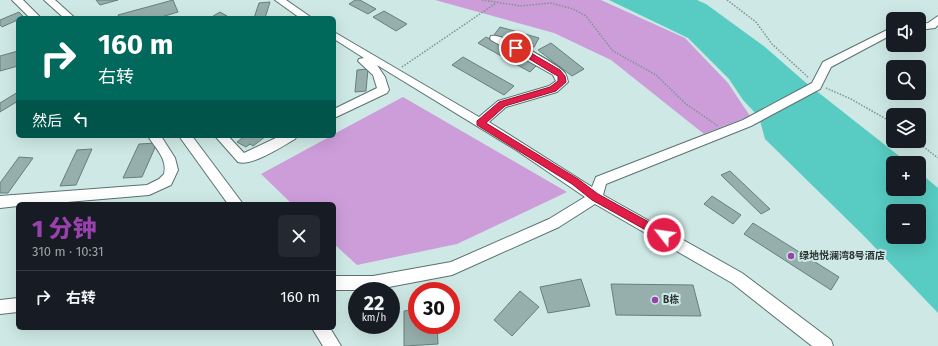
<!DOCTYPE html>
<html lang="zh">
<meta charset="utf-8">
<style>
:root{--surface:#171b24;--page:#242831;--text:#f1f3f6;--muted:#9ea1a6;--line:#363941;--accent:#9942ae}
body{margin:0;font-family:"Fira Sans","Noto Sans SC",sans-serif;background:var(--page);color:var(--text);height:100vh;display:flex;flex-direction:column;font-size:15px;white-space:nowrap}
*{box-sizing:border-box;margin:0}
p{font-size:13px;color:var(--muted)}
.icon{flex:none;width:22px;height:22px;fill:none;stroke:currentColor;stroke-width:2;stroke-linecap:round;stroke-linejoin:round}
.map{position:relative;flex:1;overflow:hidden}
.sheet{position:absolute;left:16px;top:202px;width:320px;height:128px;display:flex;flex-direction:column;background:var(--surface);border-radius:6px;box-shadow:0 4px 16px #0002}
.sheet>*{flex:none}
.hud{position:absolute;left:16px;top:16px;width:320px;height:122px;border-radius:6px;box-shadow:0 4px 16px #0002;background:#00695c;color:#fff;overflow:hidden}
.tools{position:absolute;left:886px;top:12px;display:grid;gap:8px}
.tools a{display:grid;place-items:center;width:40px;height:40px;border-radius:6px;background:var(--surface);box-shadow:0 4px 16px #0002;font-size:20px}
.speed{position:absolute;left:348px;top:282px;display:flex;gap:8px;font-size:20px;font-weight:700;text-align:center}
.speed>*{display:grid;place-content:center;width:52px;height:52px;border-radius:50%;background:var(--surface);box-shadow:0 4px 16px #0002;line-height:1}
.speed small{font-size:10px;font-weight:400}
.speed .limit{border:6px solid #d22;background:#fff;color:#111}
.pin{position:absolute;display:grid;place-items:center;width:34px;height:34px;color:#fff;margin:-17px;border:2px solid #fff;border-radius:50%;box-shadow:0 1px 4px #0007}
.me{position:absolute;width:44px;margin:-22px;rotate:300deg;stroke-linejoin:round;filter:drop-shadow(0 0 3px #0008)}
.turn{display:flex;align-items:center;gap:14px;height:84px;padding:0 16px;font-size:18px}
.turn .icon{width:52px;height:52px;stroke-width:2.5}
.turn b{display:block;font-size:28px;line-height:34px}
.then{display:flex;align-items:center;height:38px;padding:0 16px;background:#0003;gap:8px;font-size:15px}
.round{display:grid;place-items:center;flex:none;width:42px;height:42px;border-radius:6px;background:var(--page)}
.overview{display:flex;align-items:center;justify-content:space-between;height:68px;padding:0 16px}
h1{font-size:24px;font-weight:800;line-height:30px;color:var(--accent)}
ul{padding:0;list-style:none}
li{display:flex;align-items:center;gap:12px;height:52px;padding:0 16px;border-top:1px solid var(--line)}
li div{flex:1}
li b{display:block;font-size:15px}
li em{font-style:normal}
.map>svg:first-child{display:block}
.green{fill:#cd9dda}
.water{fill:#58cbc2;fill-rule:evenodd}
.building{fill:#96afac;stroke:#677f7c}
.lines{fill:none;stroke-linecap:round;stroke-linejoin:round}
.minor-casing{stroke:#5a726f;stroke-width:2}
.path{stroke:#7f9390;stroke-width:1.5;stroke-dasharray:1.5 1.5;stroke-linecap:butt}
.minor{fill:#fff;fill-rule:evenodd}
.route{fill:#e11d48;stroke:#92132f}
.poi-dot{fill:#9942ae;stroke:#cee9e5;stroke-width:1.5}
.labels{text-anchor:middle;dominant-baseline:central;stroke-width:4;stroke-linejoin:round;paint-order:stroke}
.poi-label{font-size:10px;font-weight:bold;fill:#2a3533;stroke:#cee9e5;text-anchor:start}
</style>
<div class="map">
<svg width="938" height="346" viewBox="0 0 938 346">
<rect width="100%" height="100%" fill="#cee9e5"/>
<g class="green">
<path d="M435,0H601L685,38L728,83L750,116L704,134L611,60L554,33Z"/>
<path d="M403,97L567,192L457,244L357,265L334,244V204H292L261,174L331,136H334V134Z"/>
</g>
<path class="water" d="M609,0H697L706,4L765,47L805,82L908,163H893V189H919V172L938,188V313L863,235L765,139L759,117L743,100L729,79L688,38ZM893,211H919V237H893Z"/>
<g class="building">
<path d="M96,0H118L100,5Z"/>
<path d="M173,0L178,12L158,18H119L118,15Z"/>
<path d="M355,0H360L376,9L368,14L349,4Z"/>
<path d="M270,2L265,18H254L259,3Z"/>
<path d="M384,11L407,24L396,31L373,17Z"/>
<path d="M19,12L24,17L2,27L0,25V20Z"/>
<path d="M220,12L227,16L210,18Z"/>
<path d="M500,27L539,38L534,47L494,35Z"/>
<path d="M486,37L538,64L530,72L478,43Z"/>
<path d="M551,43L584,69L572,76L538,50Z"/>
<path d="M18,51V66L0,71V56Z"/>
<path d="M463,57L514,86L504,95L452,65Z"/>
<path d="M368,69L366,91L355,92L357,70Z"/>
<path d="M18,92V101L0,112V103Z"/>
<path d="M245,136H266L253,146L250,144L246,147L237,142Z"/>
<path d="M157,143L142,177L123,178L139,144Z"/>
<path d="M92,149L76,185L60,186L77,150Z"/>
<path d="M19,157L33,158L8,193H0V183Z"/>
<path d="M730,171L770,209L761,214L721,175Z"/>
<path d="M712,196L741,215L733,224L704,204Z"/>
<path d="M753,223L839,277L831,290L744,234Z"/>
<path d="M581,279L590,306L548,313L540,287Z"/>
<path d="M611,284L693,285L701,316L616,315Z"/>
<path d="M520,291L539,307L512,336L494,320Z"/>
<path d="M417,309V325H437L438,344L404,346V311Z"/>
</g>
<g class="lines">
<g class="minor-casing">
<g id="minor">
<path d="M12,0H23L41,18H30Z"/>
<path d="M44,0H55L75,18H64Z"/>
<path d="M275,0H286L312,18H300Z"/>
<path d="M938,16V25L935,28L919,30V24L928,23Z"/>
<path d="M893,27V34L831,67L820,89L751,126L606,184L603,195L742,273L831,340L833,346H812L732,283L595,204L559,227L452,275L373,290H334V276H373L451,262L549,219L585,197L516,150L377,65L385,77L389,90L387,93L334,118V109L377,88L373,75L358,61L359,59L364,58L334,39V32L479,117L498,101L549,86L556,81L553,75L491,40L490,38L491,36C502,33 558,64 565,73C567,76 567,79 568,82L557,92L506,107L489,122L592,187L596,177L743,120L812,83L823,62Z"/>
<path d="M148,136H161L175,158L178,170L171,185L149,195L44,204H18V206L0,208V196L147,185L159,179L164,174C168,159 155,148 148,136Z"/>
<path d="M179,136H192L243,204H228Z"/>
<path d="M215,136H228L244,153L280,136H297L295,139C283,146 251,167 238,162Z"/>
<path d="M18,298V312L0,314V300Z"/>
<path d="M312,328H330L341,346H323Z"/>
</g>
</g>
<g class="path">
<path d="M482,0L521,6L551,3L573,9L586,16L613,51L656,75L686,104L718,126"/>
<path d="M727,0L756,22L772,44L809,78"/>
<path d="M402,67L496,3"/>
<path d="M826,88L851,99L893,123"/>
<path d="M916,141L938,158"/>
</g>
<use href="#minor" class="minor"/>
</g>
<path class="route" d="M513,46H519L560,70L565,76L566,82L556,91L505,106L486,123L578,179L598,194L667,232L669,235L667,238H660L592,200L572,184L477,125V121L499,102L550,87L558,81V76L554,74L513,49Z"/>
<g class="poi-dot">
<circle cx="791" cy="256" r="4"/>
<circle cx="655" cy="300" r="4"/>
</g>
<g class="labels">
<g class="poi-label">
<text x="799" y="256">绿地悦澜湾8号酒店</text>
<text x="663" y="300">B栋</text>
</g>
</g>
</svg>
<div class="tools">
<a><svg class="icon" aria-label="sound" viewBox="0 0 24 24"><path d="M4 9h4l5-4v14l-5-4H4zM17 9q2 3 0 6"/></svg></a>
<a><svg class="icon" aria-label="search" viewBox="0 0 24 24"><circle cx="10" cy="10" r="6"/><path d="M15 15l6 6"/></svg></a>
<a><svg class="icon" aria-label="layers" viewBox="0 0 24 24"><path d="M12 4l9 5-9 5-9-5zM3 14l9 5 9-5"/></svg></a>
<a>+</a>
<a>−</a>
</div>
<div class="speed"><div>22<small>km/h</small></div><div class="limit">30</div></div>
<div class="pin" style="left:516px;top:48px;background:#d93025"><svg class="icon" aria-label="arrive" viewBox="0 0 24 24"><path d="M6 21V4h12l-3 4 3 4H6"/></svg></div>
<svg class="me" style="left:664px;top:235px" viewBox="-20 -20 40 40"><circle r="17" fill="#e11d48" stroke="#fff" stroke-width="3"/><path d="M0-11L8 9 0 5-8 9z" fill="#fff"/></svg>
<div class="hud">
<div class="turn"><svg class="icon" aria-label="right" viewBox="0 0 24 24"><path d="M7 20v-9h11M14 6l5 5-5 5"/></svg><div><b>160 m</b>右转</div></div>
<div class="then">然后<svg class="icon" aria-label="left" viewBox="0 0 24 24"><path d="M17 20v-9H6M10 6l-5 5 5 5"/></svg></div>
</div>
<section class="sheet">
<div class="overview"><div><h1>1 分钟</h1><p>310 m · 10:31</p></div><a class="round"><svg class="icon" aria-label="close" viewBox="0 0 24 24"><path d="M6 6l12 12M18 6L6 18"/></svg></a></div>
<ul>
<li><svg class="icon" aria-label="right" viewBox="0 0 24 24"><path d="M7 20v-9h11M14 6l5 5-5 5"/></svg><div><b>右转</b></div><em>160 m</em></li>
</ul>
</section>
</div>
